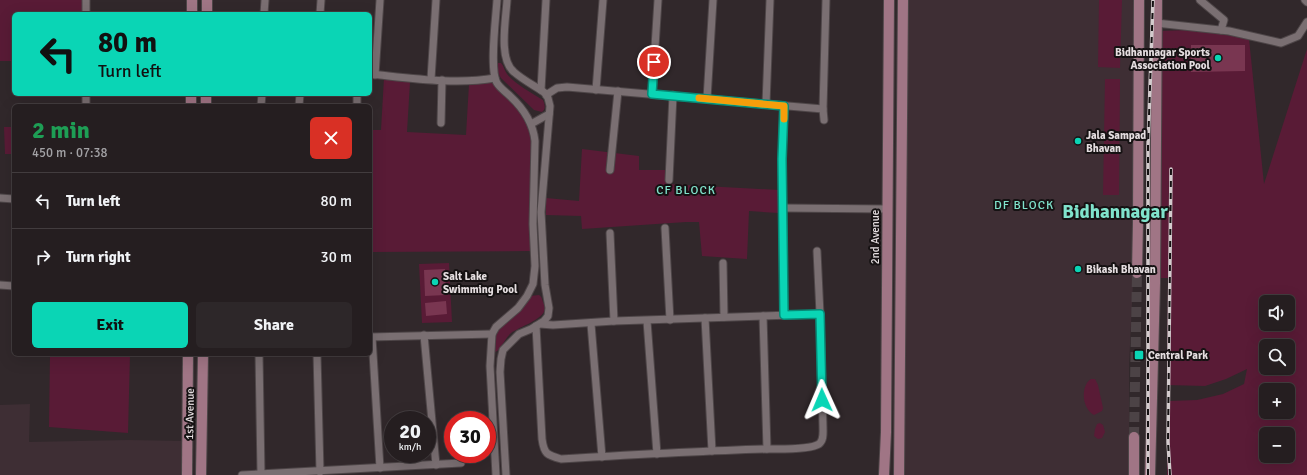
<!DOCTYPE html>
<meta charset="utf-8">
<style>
:root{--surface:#251e20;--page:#2d2729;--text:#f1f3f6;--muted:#a3a2a5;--line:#423c3e;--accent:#0ad5b5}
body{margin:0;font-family:Signika,sans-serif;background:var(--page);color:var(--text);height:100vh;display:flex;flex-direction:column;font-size:15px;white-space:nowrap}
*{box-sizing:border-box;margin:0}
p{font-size:13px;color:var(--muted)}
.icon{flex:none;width:22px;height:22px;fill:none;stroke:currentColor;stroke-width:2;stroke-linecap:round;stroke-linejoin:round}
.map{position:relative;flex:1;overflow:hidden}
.details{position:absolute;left:12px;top:104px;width:360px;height:252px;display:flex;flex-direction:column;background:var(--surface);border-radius:6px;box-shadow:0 4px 16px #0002,0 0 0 1px var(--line)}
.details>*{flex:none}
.banner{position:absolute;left:12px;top:12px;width:360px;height:84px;border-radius:6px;box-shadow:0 4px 16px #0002,0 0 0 1px var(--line);background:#0ad5b5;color:#111;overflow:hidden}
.buttons{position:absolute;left:1259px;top:295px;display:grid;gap:8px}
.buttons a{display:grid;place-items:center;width:36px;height:36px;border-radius:6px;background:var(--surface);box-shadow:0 4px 16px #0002,0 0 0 1px var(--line);font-size:20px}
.speed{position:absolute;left:384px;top:411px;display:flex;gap:8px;font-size:20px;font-weight:700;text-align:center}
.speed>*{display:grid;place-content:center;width:52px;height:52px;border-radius:50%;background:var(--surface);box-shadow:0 4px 16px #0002,0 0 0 1px var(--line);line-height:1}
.speed small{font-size:10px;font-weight:400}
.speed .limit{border:6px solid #d22;background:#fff;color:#111}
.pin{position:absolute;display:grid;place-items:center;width:34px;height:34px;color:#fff;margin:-17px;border:2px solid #fff;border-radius:50%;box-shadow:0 1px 4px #0007}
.me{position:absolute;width:44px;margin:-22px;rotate:359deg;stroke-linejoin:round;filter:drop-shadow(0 0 3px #0008)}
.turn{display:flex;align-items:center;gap:14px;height:84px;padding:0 20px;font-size:18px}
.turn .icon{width:52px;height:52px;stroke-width:2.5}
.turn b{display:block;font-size:28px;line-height:34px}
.round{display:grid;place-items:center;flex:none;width:42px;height:42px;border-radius:6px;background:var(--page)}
.overview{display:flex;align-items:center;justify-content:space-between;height:68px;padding:0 20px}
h1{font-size:24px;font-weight:700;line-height:30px;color:#1e9e55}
.primary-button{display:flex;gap:8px;margin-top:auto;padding:8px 20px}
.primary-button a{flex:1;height:46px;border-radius:6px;background:var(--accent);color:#111;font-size:16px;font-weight:700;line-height:46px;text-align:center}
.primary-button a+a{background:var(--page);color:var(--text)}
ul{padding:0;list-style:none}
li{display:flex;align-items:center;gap:12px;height:56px;padding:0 20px;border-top:1px solid var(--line)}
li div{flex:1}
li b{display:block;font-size:15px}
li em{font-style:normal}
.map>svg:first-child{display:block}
.built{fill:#3e2e34}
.green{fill:#591b36;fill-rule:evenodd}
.water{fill:#793651}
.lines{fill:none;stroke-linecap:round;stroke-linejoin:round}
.secondary-tunnel{stroke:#4c4346;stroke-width:10;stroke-dasharray:10 5;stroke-linecap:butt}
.street-casing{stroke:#4e4648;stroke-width:9}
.secondary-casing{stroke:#4e4648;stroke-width:12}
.street{stroke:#7a6f72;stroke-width:7}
.secondary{stroke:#a07585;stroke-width:10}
.rail-casing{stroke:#d3cbcd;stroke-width:3.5}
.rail{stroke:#161213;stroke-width:2;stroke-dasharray:6;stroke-linecap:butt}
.route-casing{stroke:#068a76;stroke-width:10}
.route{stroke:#0ad5b5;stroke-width:7}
.slow{stroke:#f59e0b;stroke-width:7}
.poi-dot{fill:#0ad5b5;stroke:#161213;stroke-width:1.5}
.labels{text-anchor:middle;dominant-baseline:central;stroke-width:4;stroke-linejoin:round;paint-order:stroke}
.poi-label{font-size:11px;font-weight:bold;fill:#e5dee0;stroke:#161213;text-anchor:start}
.street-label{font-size:11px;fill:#e5dee0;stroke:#161213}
.neighbourhood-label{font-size:12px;letter-spacing:1px;fill:#80e3cc;stroke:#161213}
.town-label{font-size:19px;font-weight:bold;fill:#80e3cc;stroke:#161213}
</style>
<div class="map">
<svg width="1307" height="475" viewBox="0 0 1307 475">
<rect width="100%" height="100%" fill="#31282b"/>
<g class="built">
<path d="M907,0H1136L1134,263L1129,365V475H901Z"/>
<path d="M30,404L29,442L128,440L184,441L183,475H0V405Z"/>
</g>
<g class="green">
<path d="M0,0H83V14H14V61H0Z"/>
<path d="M1099,0H1122L1120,68L1098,67Z"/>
<path d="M1190,30L1205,31L1249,39L1264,184L1307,49V475H1167L1169,401L1197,400L1223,394L1244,384L1247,369L1226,379L1205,386L1167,385L1168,278H1160L1159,31ZM1266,302H1288V324H1266ZM1266,346H1288V368H1266ZM1266,390H1288V412H1266ZM1266,434H1288V456H1266Z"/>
<path d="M498,63H501C504,66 504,70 507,74C515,84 532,93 543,100C545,105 546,109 542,112L534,110L501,78L498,73Z"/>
<path d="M384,78L410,82L407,132L466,135L469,84L489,80C510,98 526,111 531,139V251L370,252V130H381Z"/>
<path d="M1105,79H1120L1119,195H1103Z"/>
<path d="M4,127H14V154H5Z"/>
<path d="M582,149L639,156V170H668L667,184L779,190L778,213L749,211L747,259L702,256L699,222H686L582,229L581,216L546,215V198L579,201Z"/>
<path d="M449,263L452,322L422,323L419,264Z"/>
<path d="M539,295C542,297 542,299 543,302C544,304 545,306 545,308C545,319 519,327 511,333C505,338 501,350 495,352L496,336L499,329L520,309L530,296Z"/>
<path d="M50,354H130L128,433L49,427Z"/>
<path d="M1091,379H1095L1098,385L1103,408L1102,411L1094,415C1082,409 1080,386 1091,379Z"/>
<path d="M1100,423L1103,425L1105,432L1102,438L1098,439L1094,436L1095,429L1097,424Z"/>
</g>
<g class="water">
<path d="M1191,45H1245V71L1191,72Z"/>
<path d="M445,269L446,295L425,296L424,270Z"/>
<path d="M446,301L447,314L426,316L425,303Z"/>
</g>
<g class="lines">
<path class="secondary-tunnel" d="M1134,437L1137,273"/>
<g class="street-casing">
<g id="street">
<path d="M1200,0L1224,20L1221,30"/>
<path d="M1305,0L1307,2"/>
<path d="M86,14V0"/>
<path d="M264,14L265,0"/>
<path d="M320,14L321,0"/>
<path d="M1156,23L1229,31L1281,43L1298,36L1307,22"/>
<path d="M370,74C410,78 456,85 495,78"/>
<path d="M375,75L380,0"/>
<path d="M431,79L436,0"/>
<path d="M541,90L546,0"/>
<path d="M596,90L603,0"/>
<path d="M86,94V106"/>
<path d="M652,94L658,0"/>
<path d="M546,95L557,88L567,87L823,109"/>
<path d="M707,99L713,0"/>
<path d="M766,104L770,0"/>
<path d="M261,106L262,94"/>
<path d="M299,106L300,94"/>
<path d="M357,106V94"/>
<path d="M824,120L823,109L826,0"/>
<path d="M441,123L442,80"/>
<path d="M531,124L549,114"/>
<path d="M610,170L618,91"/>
<path d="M669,180L673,95"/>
<path d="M0,198L14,199"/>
<path d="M783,208L887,209"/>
<path d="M665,228L670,320"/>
<path d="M610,233L614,321"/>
<path d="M723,263L724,317"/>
<path d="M0,285L14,286"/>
<path d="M784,315L782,159L784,106"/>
<path d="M763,316L767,449"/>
<path d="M705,318L712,451"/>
<path d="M647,321L657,454"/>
<path d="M540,324L553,325L614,321L820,314"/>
<path d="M591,324L602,457"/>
<path d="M536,326L542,439C544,454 547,455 561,459C630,455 699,451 768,449C779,449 810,450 819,444C824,440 823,433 823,427L820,314L817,251"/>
<path d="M424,335L436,465"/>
<path d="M370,337L492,334"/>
<path d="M372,337L380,468"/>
<path d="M259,354L261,474"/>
<path d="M317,354L320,472"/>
<path d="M242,475L461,463"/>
<path d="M496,475L490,366L492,334L496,327L518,308L527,296L533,284L535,266L533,224L535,141C533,122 523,108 510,96C506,92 500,88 497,83C489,70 496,17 497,0"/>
<path d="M506,475L500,372L501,359L503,350L519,334L531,329L544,321L548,316L549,308L545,285L541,212L550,106L548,98L545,93C535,86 523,80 514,72C498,59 506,19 507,0"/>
</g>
</g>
<g class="secondary-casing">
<g id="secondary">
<path d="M192,14V0"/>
<path d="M207,14V0"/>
<path d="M191,106V94"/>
<path d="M206,106V94"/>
<path d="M1137,273L1138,222L1139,0"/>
<path d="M1134,437V475"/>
<path d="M187,475L188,354"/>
<path d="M201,475L203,354"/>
<path d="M884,475L886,432L889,0"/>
<path d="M899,475L903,0"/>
<path d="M1150,475L1155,283L1157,0"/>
</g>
</g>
<use href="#street" class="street"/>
<use href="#secondary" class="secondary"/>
<g class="rail-casing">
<g id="rail">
<path d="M1148,475V146L1153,0"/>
<path d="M1170,475L1168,442L1171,169"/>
</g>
</g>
<use href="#rail" class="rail"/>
</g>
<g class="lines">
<g class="route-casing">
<path id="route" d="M654,62L652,94L784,106L782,159L784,315L820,314L822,400"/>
</g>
<use href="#route" class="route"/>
<path class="slow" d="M699,98L784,106V119"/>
</g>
<g class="poi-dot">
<circle cx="1218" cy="58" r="4"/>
<circle cx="1078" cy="141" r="4"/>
<circle cx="1078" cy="269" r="4"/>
<circle cx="435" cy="282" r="4"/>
<rect x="1134" y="350" width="10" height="10" rx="2"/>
</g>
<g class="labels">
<g class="poi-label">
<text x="1210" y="52" text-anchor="end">Bidhannagar Sports<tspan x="1210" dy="13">Association Pool</tspan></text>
<text x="1086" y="135">Jala Sampad<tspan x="1086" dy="13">Bhavan</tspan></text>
<text x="1086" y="269">Bikash Bhavan</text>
<text x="443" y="276">Salt Lake<tspan x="443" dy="13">Swimming Pool</tspan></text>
<text x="1148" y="355">Central Park</text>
</g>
<g class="street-label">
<text transform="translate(875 237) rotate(-90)">2nd Avenue</text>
<text transform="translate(190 414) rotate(-89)">1st Avenue</text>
</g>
<g class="neighbourhood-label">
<text x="686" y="190">CF BLOCK</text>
<text x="1024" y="205">DF BLOCK</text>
</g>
<g class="town-label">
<text x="1115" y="212">Bidhannagar</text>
</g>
</g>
</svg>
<div class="buttons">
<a><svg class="icon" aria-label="sound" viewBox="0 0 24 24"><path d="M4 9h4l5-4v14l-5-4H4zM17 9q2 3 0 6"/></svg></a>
<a><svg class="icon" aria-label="search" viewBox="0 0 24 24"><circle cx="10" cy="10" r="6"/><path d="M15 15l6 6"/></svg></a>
<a>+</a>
<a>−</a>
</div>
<div class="speed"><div>20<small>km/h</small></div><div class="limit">30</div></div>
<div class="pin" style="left:654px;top:62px;background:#d93025"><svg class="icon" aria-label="arrive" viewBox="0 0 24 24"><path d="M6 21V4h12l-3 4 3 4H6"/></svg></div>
<svg class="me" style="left:822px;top:400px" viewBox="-20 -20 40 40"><path d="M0-17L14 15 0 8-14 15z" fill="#0ad5b5" stroke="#fff" stroke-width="4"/></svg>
<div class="banner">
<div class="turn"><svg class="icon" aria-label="left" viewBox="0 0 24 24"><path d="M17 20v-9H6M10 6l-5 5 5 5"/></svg><div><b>80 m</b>Turn left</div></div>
</div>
<section class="details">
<div class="overview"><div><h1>2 min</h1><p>450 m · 07:38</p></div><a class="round" style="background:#d93025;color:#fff"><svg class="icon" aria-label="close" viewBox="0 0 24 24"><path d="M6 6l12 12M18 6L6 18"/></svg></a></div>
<ul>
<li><svg class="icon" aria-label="left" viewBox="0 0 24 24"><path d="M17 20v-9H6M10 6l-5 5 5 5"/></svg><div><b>Turn left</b></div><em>80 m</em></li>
<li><svg class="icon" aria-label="right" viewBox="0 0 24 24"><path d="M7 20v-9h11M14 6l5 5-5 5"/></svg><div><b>Turn right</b></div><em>30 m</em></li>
</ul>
<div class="primary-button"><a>Exit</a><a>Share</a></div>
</section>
</div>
